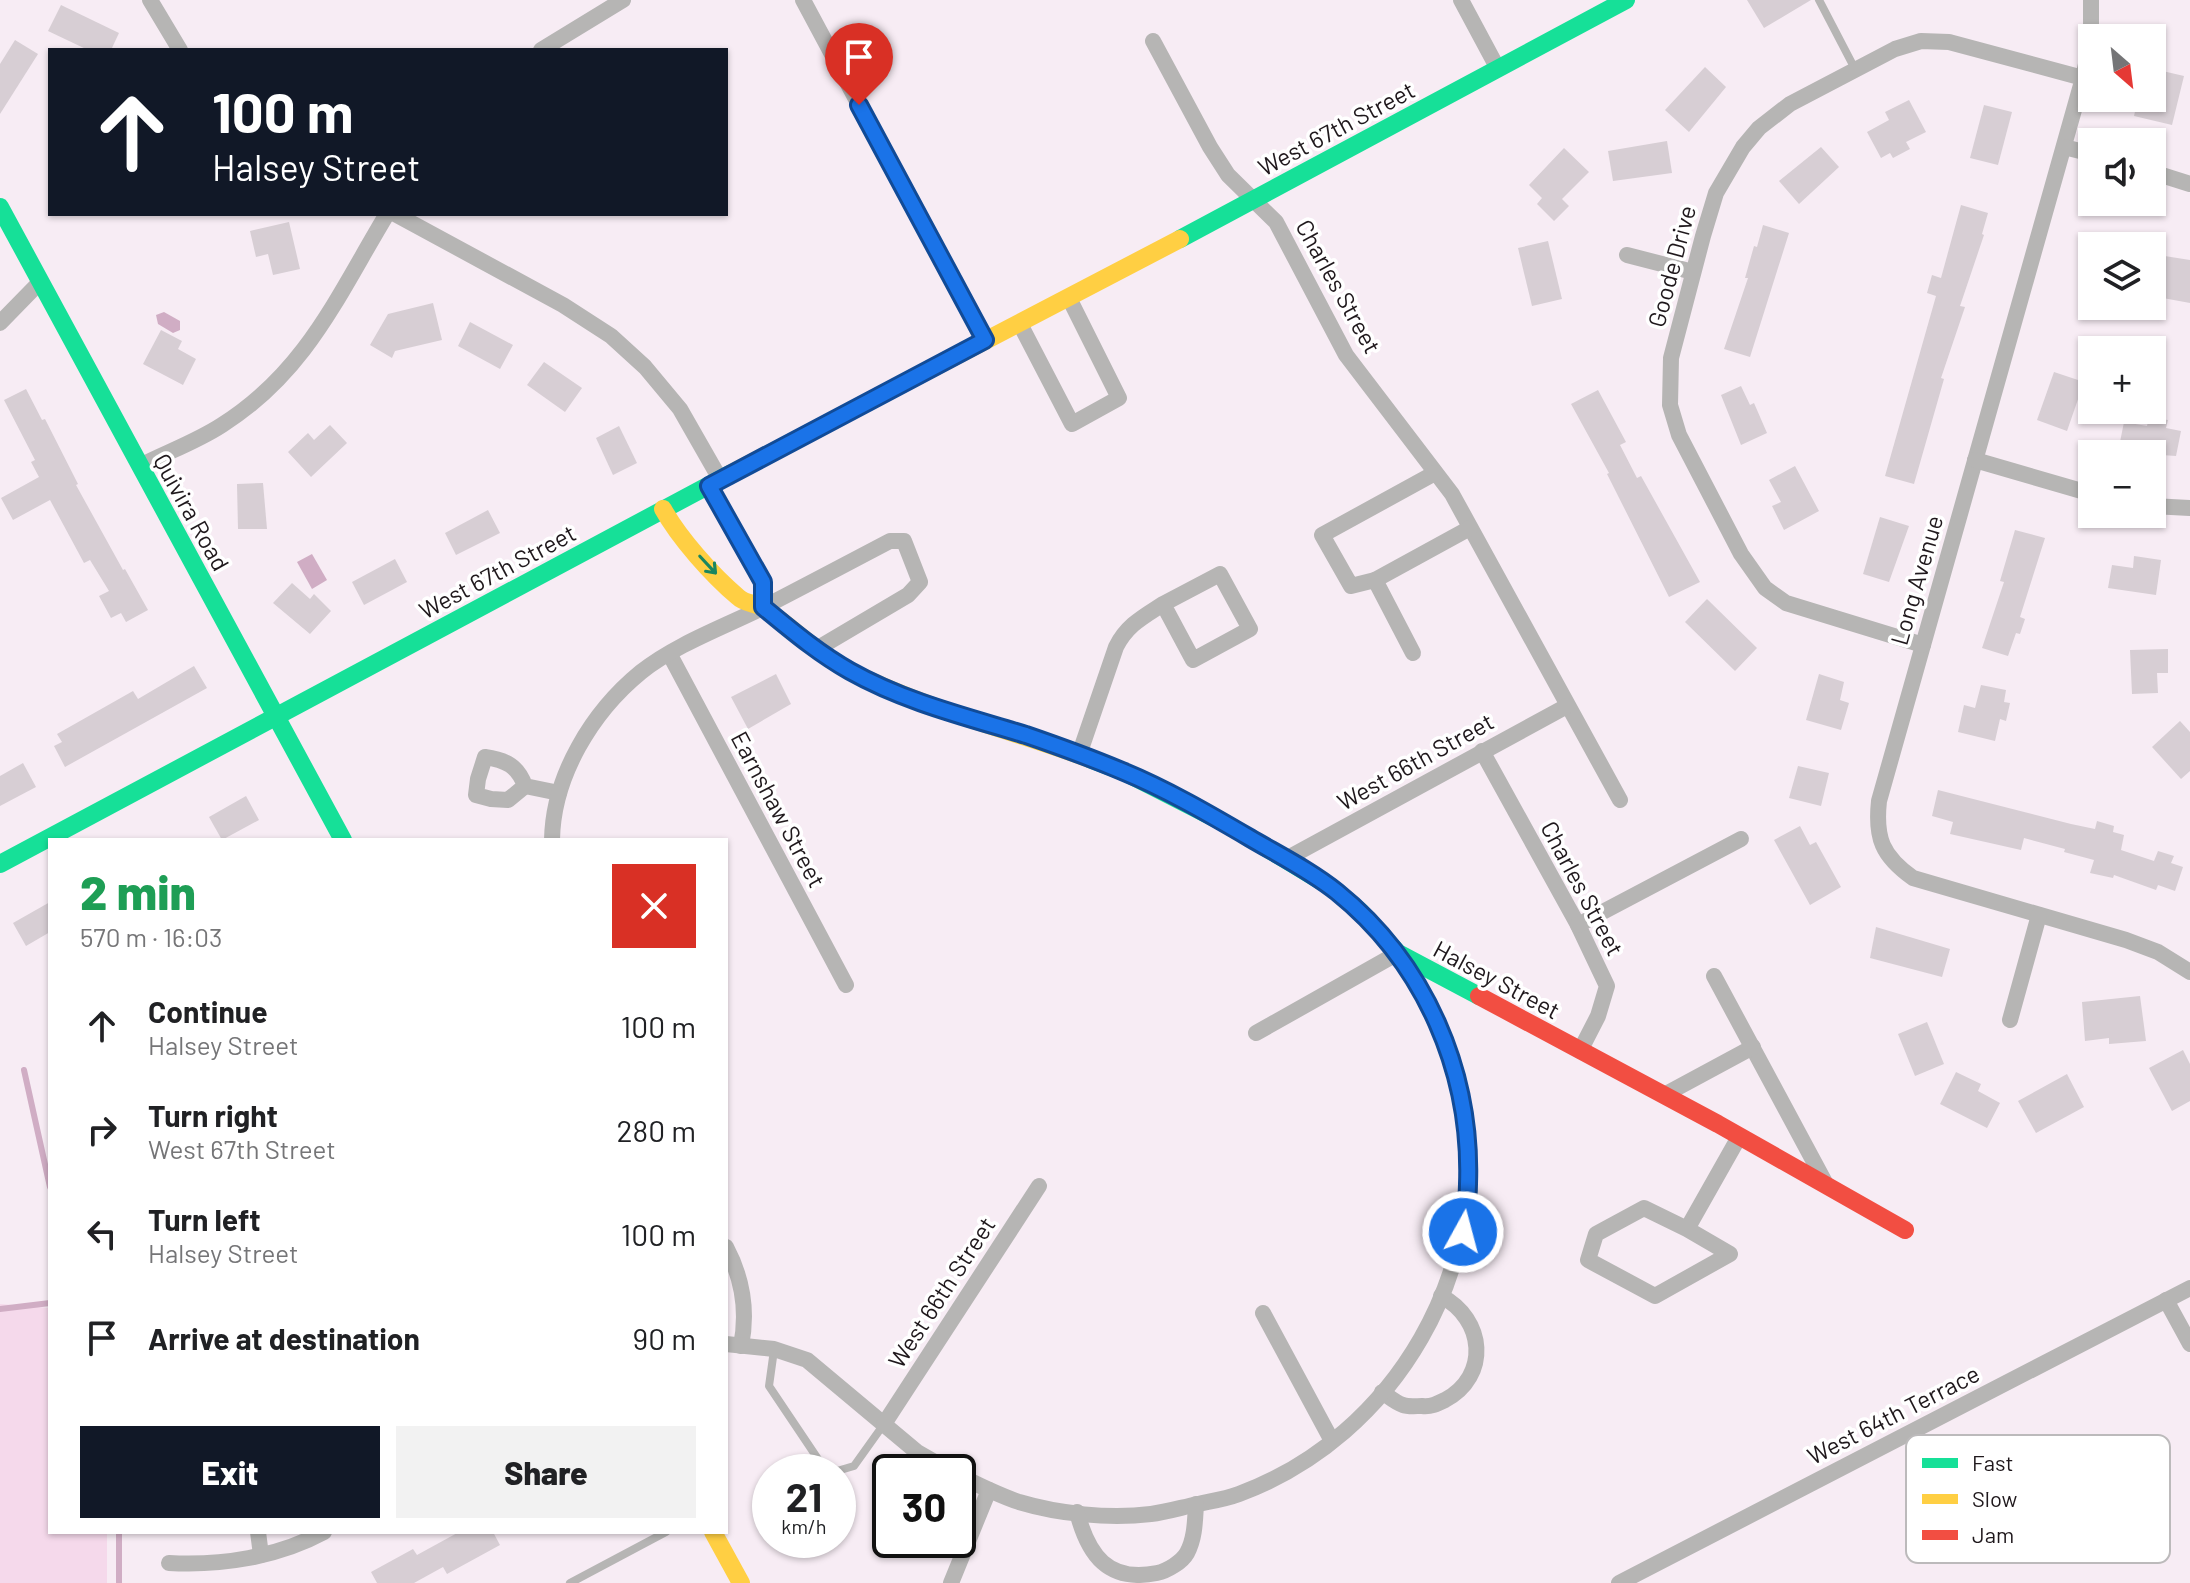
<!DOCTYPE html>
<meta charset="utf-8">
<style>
:root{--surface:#fff;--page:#f2f2f2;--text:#202124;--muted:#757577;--accent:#111827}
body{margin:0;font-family:Barlow,sans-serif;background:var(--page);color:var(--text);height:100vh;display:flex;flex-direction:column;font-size:30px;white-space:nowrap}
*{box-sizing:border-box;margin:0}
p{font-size:26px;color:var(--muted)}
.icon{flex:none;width:44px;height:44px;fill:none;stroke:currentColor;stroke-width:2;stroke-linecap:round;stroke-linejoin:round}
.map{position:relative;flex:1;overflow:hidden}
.panel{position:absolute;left:48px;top:838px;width:680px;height:696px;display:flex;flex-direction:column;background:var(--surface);border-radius:0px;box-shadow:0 2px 6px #0004}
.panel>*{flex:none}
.hud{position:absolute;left:48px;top:48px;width:680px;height:168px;border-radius:0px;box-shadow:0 2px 6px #0004;background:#111827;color:#fff;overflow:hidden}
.needle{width:52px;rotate:152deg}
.fabs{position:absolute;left:2078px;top:24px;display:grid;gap:16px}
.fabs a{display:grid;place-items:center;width:88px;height:88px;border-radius:0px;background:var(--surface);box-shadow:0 2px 6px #0004;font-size:40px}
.speed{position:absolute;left:752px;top:1454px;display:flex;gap:16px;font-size:40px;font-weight:700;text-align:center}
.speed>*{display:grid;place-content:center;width:104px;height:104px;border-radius:50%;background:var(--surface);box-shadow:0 2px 6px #0004;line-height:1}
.speed small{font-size:20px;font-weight:400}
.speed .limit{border:4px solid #111;border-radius:12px;background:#fff;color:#111}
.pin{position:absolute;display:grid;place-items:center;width:68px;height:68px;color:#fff;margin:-82px -34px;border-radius:50% 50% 50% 0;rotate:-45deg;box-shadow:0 0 8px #0007}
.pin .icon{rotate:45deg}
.me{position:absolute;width:88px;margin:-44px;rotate:7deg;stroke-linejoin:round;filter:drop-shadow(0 0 6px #0008)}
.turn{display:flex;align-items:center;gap:28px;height:168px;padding:0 32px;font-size:36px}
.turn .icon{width:104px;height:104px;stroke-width:2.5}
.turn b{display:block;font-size:56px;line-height:68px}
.round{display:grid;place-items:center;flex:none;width:84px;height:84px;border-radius:0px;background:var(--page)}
.summary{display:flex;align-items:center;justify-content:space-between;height:136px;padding:0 32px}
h1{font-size:48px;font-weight:800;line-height:60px;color:#1e9e55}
.primary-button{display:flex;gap:16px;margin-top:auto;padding:16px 32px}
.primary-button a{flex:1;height:92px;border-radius:0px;background:var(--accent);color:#fff;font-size:32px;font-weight:800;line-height:92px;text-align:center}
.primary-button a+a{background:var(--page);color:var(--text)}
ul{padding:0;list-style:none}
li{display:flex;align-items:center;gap:24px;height:104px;padding:0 32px}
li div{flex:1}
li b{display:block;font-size:30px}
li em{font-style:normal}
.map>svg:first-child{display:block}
.green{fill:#f5d9eb}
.water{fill:#d0adc4}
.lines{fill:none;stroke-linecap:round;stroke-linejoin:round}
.stream{stroke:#d0adc4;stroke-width:6}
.building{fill:#d7ced4}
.lane{stroke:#b6b5b4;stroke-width:8}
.street{stroke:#b6b5b4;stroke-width:16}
.fast{stroke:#16e098;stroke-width:18}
.slow{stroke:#ffcf43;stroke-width:18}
.jam{stroke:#f24e42;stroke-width:18}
.oneway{stroke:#1a8660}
.route-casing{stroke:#114b97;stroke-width:20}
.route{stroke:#1a73e8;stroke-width:14}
.labels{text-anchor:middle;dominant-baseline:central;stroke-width:7;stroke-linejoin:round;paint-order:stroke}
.street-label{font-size:24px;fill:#1f181c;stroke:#fff}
.key{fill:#fff;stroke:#bcbabb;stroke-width:2}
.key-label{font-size:22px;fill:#1f181c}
</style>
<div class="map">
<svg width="2190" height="1583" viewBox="0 0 2190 1583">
<rect width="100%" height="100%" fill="#f7ecf4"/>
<path class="green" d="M0,1304L50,1308V1532H107V1583H0Z"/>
<g class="water">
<path d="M164,312L180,321V330L173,333L158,324L156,315Z"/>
<path d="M312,554L327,580L312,589L297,562Z"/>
</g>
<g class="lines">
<g class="stream">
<path d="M24,1070L50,1187"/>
<path d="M0,1309L50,1303"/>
<path d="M119,1583V1532"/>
</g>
</g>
<g class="building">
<path d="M1747,0H1811L1764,28Z"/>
<path d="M61,5L119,33L111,50H88L48,31Z"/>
<path d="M15,40L38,54L0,114V64Z"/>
<path d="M1705,67L1726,87L1689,132L1665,110Z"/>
<path d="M2154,69L2184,76L2172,125L2134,116L2138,98H2152Z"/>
<path d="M1909,100L1926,132L1906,142L1910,149L1893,158L1890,153L1881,158L1867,132L1889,120L1885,112Z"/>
<path d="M1984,105L2012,112L1998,165L1970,158Z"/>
<path d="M1667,141L1672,173L1613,181L1608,151Z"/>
<path d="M1821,147L1839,167L1799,204L1779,181Z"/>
<path d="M1564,148L1589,172L1562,199L1569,206L1554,221L1537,204L1542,198L1529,185Z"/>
<path d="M1961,205L1988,213L1982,234L1984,235L1960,306L1965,307L1941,378L1944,379L1914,484L1885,476L1936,296L1927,293L1932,275L1941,278Z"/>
<path d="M289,222L300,269L273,275L268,254L256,257L250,231Z"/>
<path d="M1763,225L1789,233L1750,357L1724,349L1748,278H1745L1754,246L1757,247Z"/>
<path d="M1548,241L1562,299L1532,306L1518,248Z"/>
<path d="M2152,254L2190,260V303L2152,296Z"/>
<path d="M433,303L442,340L395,351L392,358L370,345L388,314Z"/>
<path d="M470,322L513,345L500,369L458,346Z"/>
<path d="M161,330L182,341L178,349L196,359L183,385L143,364Z"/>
<path d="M544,362L582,388L565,412L527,385Z"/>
<path d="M2054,372L2084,382L2067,431L2037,420Z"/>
<path d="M1741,386L1750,405L1754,403L1767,433L1741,445L1721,395Z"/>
<path d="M26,389L42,420L45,419L78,484L76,485L123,570L125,569L148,610L126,622L121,613L111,618L99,596L109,591L90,560L84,563L50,500L13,520L1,498L39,477L31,462L35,460L4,400Z"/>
<path d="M1598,390L1626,442L1620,445L1637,478L1641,476L1700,582L1669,597L1607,474L1609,473L1571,404Z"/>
<path d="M2149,417L2168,420L2166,428L2181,431L2176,456L2118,452L2124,422L2147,426Z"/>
<path d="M330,425L347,443L311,477L288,452L308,433L314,440Z"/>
<path d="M619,426L637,463L613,475L596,438Z"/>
<path d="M1795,466L1819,511L1784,530L1772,506L1781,502L1769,480Z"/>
<path d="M263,483L267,529H238L237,484Z"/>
<path d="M488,510L500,533L456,555L445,533Z"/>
<path d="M1880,517L1909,526L1889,582L1863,574Z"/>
<path d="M2015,530L2045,538L2020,617L2025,619L2020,634L2016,633L2008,656L1982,648L2004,582L2000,581Z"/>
<path d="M2134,556L2161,560L2156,595L2108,588L2112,565L2133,568Z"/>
<path d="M395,559L407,582L364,605L352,582Z"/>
<path d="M292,583L310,599L314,594L331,611L310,634L273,603Z"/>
<path d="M1707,599L1757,648L1735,671L1685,622Z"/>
<path d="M2168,649V673H2157L2158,693L2132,694L2130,650Z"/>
<path d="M194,666L207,688L65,767L54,746L62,742L57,734L133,691L138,699Z"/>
<path d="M776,674L791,704L748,729L731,697Z"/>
<path d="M1819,674L1844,682L1840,700L1849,703L1841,730L1806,720Z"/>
<path d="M1981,685L2006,690L2004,702L2010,703L2006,721L2000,719L1995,741L1958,732L1964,705L1975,708Z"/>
<path d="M2180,721L2190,732V771L2181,779L2152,747Z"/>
<path d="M23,763L36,787L0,806V776Z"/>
<path d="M1798,766L1829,773L1821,806L1789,798Z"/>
<path d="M1938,790L2071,824L2095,829L2097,821L2114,826L2113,832L2124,835L2121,850L2154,861L2158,851L2174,856L2171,863L2183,867L2175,891L2158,885L2156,890L2114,875L2113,878L2090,873L2094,860L2064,852L2065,849L2024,838L2021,850L1950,834L1953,822L1932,816Z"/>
<path d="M246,796L259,820L222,840L209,817Z"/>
<path d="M1800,826L1810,845L1816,842L1841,887L1810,905L1774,840Z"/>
<path d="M50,902V932L26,946L13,923Z"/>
<path d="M1876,927L1950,949L1942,977L1870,958Z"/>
<path d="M2140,996L2146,1041L2109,1044V1038L2085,1041L2082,1002Z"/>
<path d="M1927,1022L1944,1064L1915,1076L1898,1034Z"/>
<path d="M2183,1050L2190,1064V1101L2172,1111L2149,1068Z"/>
<path d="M1956,1072L1981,1084L1978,1091L2000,1103L1987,1128L1940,1104Z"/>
<path d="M2067,1074L2084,1107L2036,1133L2018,1101Z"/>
<path d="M459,1532H493L500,1545L447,1574L443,1567L414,1583H377L371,1572L413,1549L417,1555Z"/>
</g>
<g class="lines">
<g class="lane">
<path d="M1819,0L1855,69"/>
<path d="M774,1350L769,1386L820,1462L837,1471L854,1466L884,1424"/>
<path d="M570,1583L666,1532"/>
</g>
<g class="street">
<path d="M150,0L180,50"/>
<path d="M803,0L985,340"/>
<path d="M1461,0L1498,69"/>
<path d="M2091,0V41L2083,78L1879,801C1875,838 1882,856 1913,878L2126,940L2158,952L2190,972"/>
<path d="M1153,41L1210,147L1228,175L1276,222L1346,355L1452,494L1620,800"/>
<path d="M541,50L623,0"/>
<path d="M2064,147L2092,154"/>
<path d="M2152,172L2190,184"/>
<path d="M395,214L563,305L611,336L645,367L680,409L720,479"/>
<path d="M1627,255L1693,272"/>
<path d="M0,323L40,282"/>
<path d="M1020,324L1072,424L1119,398L1069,298"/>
<path d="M1975,460L2092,494"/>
<path d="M140,466C167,452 196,442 222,425C306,372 338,295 387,214"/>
<path d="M709,486L763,582V607"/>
<path d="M2152,506L2190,508"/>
<path d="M1375,580L1351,586L1322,535L1435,473"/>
<path d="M1923,645L1786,603L1765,588L1741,554L1679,435L1670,405L1671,358L1703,236L1716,193L1743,147L1759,128L1790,104L1895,49L1921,41L1949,42L2083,78"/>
<path d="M1413,653L1375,580L1470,528"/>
<path d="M670,655L846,985"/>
<path d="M1482,751L1578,925L1607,986L1598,1016L1580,1051"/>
<path d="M1079,755L1116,647C1127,625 1143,617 1163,604L1193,660L1250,629L1220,574L1163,604"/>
<path d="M525,786C518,766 506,760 485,757L478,779L476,795L491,799L508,800L525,786L559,793"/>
<path d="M552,840C553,776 592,712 641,672C675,645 721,628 760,609C803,587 846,564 890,541H904L920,582L908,595L815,650"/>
<path d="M1286,859L1567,706"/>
<path d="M1578,925L1741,839"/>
<path d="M1714,976L1827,1186"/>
<path d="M2010,1020L2039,915"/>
<path d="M1664,1095L1753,1047"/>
<path d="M1687,1229L1730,1254L1655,1296L1588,1260L1596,1234L1644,1208L1687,1229L1739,1137"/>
<path d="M726,1247C743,1279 748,1311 741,1346"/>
<path d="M2166,1300L2190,1344"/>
<path d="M1263,1313L1332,1441"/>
<path d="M726,1344L774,1349L807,1360L917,1452L952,1472"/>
<path d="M1382,1392C1388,1396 1396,1403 1403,1405C1408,1407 1416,1406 1422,1406C1431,1407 1437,1404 1445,1400C1490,1376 1485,1319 1441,1296"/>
<path d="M884,1424L1039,1186"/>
<path d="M958,1475C978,1485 998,1495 1019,1502C1059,1514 1109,1519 1151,1514C1167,1512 1183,1507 1198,1504C1212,1501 1226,1499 1239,1494C1396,1436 1493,1267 1463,1102C1453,1048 1428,999 1398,953L1256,1033"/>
<path d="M1077,1512C1088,1555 1108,1583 1157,1573C1167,1571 1182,1562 1187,1553C1195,1538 1195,1521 1196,1504"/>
<path d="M258,1532L261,1555"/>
<path d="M169,1563C221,1566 278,1557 324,1532"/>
<path d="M951,1583L989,1490"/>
<path d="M1619,1583L2190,1288"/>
</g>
<g class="fast">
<path d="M0,207L343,840"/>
<path d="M1180,239L1626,0"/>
<path d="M1090,759L1124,772L1228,825L1334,889L1360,911L1398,953L1479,996"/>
<path d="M0,864L730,474"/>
</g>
<g class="slow">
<path d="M730,474L1180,239"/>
<path d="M663,509C679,538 712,575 738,597C745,604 757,603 765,609C796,630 820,656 854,673C929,710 1011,730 1090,759"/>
<path d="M713,1532L741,1583"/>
</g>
<path class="jam" d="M1479,996L1718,1124L1905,1230"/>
</g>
<defs><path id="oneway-shaft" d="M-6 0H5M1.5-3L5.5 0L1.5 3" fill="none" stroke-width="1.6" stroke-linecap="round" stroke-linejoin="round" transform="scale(2)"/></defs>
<use class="oneway" href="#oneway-shaft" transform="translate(708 565) rotate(47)"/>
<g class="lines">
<g class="route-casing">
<path id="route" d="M859,105L985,340L709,486L763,582V607C791,630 818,653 850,671C905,702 967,717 1026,735C1058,746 1091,758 1122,771C1166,789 1209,814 1250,838C1279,855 1311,871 1337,892C1425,963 1472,1072 1468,1184C1468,1200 1465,1216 1463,1232"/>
</g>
<use href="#route" class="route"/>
</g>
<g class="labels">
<g class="street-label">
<text transform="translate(1336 128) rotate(-28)">West 67th Street</text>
<text transform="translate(1671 266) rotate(-75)">Goode Drive</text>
<text transform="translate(1339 286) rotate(61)">Charles Street</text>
<text transform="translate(192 512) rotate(61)">Quivira Road</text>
<text transform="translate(497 571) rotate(-28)">West 67th Street</text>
<text transform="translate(1916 580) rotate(-74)">Long Avenue</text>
<text transform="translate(1415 761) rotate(-29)">West 66th Street</text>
<text transform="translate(779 809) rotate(62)">Earnshaw Street</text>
<text transform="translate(1583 888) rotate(62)">Charles Street</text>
<text transform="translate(1497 979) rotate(28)">Halsey Street</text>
<text transform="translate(941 1292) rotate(-57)">West 66th Street</text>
<text transform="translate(1893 1414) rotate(-27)">West 64th Terrace</text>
</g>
</g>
<rect x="1906" y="1435" width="264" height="128" rx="12" class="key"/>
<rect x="1922" y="1458" width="36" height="10" fill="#16e098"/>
<rect x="1922" y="1494" width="36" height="10" fill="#ffcf43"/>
<rect x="1922" y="1530" width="36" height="10" fill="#f24e42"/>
<g class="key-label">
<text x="1972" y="1471">Fast</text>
<text x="1972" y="1507">Slow</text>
<text x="1972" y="1543">Jam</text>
</g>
</svg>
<div class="fabs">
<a><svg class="needle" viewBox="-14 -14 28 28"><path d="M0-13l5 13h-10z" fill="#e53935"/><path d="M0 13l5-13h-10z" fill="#757577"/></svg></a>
<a><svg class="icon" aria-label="sound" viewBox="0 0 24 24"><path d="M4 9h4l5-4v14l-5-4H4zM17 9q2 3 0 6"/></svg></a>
<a><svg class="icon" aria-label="layers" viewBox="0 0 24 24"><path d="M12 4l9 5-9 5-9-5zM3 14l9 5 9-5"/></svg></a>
<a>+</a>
<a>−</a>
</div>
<div class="speed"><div>21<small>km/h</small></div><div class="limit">30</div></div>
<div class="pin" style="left:859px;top:105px;background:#d93025"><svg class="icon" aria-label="arrive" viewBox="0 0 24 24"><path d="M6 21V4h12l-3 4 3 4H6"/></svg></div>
<svg class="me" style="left:1463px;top:1232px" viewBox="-20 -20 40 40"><circle r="17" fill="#1a73e8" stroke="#fff" stroke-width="3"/><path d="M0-11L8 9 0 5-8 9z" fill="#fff"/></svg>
<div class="hud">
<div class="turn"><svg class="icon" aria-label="ahead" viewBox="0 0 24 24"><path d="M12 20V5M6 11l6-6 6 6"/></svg><div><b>100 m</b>Halsey Street</div></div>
</div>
<section class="panel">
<div class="summary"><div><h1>2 min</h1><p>570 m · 16:03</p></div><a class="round" style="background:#d93025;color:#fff"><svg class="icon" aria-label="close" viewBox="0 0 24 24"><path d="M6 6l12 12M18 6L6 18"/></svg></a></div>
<ul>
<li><svg class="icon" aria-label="ahead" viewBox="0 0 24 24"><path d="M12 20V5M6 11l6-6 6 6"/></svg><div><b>Continue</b><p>Halsey Street</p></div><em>100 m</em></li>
<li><svg class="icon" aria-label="right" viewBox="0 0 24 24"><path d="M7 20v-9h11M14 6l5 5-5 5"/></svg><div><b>Turn right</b><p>West 67th Street</p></div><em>280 m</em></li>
<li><svg class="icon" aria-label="left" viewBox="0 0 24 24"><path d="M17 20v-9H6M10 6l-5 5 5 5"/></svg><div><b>Turn left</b><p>Halsey Street</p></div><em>100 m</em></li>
<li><svg class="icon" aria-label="arrive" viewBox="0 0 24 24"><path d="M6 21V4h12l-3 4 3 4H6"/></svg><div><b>Arrive at destination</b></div><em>90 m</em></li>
</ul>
<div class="primary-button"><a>Exit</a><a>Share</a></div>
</section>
</div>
